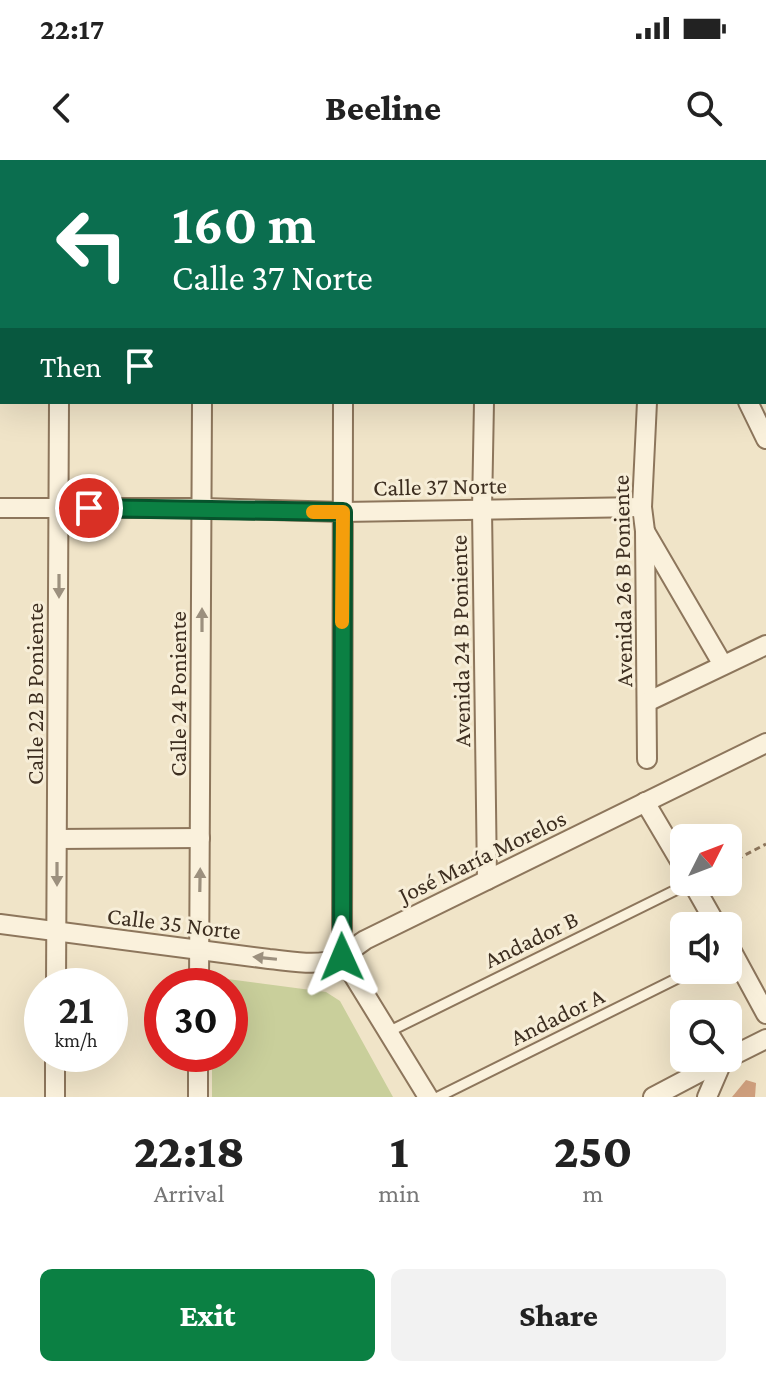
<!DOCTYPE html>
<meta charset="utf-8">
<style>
:root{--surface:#fff;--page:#f2f2f2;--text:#222;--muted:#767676;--accent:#0b8043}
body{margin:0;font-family:"Crimson Pro",serif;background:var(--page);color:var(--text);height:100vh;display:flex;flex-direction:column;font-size:30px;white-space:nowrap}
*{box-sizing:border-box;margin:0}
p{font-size:26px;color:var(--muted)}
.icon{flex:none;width:44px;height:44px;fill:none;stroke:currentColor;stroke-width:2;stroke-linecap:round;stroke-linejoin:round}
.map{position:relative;height:937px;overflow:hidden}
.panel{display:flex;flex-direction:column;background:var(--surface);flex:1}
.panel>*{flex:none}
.hud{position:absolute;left:0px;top:0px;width:766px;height:244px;box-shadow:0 8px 32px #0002;background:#0b6e4f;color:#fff;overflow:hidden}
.needle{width:52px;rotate:48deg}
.tools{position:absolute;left:670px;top:664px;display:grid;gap:16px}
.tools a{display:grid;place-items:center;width:72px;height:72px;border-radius:12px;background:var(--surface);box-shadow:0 8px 32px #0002;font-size:40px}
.speed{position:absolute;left:24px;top:808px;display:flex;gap:16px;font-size:40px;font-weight:700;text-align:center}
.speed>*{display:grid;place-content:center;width:104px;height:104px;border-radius:50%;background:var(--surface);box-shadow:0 8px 32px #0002;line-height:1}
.speed small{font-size:20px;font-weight:400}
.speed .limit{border:12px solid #d22;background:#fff;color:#111}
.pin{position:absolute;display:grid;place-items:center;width:68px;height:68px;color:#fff;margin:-34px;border:4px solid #fff;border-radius:50%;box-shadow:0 2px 8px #0007}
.me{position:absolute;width:88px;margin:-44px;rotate:359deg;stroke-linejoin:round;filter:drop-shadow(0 0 6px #0008)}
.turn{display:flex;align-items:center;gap:28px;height:168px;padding:0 40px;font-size:36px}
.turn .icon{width:104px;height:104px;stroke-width:2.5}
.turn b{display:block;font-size:56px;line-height:68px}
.then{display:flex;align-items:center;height:76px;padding:0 40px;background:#0003;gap:16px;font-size:30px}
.eta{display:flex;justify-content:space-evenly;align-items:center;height:136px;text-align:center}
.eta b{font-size:48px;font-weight:800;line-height:56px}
.cta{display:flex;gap:16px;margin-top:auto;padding:16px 40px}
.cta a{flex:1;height:92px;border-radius:12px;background:var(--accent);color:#fff;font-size:32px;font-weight:800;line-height:92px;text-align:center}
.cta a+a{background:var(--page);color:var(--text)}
.status{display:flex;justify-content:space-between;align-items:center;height:56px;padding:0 40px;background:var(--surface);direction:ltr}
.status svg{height:22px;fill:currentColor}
header{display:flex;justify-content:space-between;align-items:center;height:104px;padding:0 40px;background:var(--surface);font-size:36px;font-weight:800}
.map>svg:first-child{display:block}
.green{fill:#c9cf9b}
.building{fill:#cf9f7d}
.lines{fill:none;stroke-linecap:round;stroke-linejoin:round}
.lane-casing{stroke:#8d765c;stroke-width:13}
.street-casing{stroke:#8d765c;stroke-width:22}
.path{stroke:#8d765c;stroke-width:3;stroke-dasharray:6 4;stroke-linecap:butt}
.lane{stroke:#faf1dc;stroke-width:9}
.street{stroke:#faf1dc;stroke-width:18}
.oneway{fill:#9c907e}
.route-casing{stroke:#07532c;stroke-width:20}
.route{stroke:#0b8043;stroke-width:14}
.slow{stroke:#f59e0b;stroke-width:14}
.labels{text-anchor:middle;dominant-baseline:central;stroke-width:6;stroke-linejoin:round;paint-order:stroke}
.street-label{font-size:24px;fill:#3d2e20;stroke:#f7eed8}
</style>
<div class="status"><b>22:17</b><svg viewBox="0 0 49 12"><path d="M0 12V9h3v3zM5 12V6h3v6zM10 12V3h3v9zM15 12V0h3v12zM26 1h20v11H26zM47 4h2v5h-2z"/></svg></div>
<header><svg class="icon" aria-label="back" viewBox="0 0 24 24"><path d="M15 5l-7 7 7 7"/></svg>Beeline<svg class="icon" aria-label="search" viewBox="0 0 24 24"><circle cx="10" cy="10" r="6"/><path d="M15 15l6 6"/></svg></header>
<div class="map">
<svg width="766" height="937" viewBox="0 0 766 937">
<rect width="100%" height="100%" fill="#f0e4c8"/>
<path class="green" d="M212,817L326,832L340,841L393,937H212V894H230V826H212Z"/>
<path class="building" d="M746,920L756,923L755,937H732Z"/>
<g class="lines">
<g class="lane-casing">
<g id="lane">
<path d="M388,872L692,722"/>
<path d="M438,937L694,810"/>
</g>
</g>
<g class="street-casing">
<g id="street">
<path d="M199,0V2"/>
<path d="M633,0L634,2"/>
<path d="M345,2V0"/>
<path d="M419,2L420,0"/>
<path d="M0,44H2"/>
<path d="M343,242L342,797L428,937"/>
<path d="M484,242L482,349L487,720"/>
<path d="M647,242L642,347L645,371L647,599"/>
<path d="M748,242L766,279"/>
<path d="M0,348H203L343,352L642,347"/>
<path d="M646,373L723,505"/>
<path d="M647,542L766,485"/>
<path d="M645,642L684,708"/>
<path d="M57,679L200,678"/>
<path d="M692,722L717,766"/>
<path d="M0,764L269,799C291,801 318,807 339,798C348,794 356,786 365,780L766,583"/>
<path d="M728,784L766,854"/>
<path d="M56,826L59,242"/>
<path d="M199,826L202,242"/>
<path d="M728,898L766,879"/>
<path d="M55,937V894"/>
<path d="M198,937V894"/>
<path d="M653,937L727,898"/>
<path d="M707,937L723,900"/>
</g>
</g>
<path class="path" d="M728,704L766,684"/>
<use href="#lane" class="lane"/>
<use href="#street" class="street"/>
</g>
<defs><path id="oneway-solid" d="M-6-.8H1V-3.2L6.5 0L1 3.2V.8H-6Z" transform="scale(2)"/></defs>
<g class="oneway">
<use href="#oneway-solid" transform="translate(59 426) rotate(90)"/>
<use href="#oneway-solid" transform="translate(202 460) rotate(-90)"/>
<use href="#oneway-solid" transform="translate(57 714) rotate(90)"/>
<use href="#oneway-solid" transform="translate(200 720) rotate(-89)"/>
<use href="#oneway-solid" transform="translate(265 798) rotate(-174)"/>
</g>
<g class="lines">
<g class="route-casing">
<path id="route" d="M89,348L343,352L342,797"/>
</g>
<use href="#route" class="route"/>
<path class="slow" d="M313,352H343L342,462"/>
</g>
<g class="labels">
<g class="street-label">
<text transform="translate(440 326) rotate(-1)">Calle 37 Norte</text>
<text transform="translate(622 421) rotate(-91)">Avenida 26 B Poniente</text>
<text transform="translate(460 481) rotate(-91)">Avenida 24 B Poniente</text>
<text transform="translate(34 534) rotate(-90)">Calle 22 B Poniente</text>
<text transform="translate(177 534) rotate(-90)">Calle 24 Poniente</text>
<text transform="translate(482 696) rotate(-26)">José María Morelos</text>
<text transform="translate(174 763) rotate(7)">Calle 35 Norte</text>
<text transform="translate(531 779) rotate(-26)">Andador B</text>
<text transform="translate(557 856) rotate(-26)">Andador A</text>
</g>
</g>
</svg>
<div class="tools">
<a><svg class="needle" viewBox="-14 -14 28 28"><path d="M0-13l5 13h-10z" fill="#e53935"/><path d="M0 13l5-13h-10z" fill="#767676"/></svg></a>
<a><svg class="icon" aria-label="sound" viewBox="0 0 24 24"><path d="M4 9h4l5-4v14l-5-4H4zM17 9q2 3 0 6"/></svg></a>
<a><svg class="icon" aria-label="search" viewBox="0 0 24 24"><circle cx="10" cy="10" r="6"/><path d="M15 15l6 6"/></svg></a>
</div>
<div class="speed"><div>21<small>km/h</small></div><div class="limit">30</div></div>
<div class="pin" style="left:89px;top:348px;background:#d93025"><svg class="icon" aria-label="arrive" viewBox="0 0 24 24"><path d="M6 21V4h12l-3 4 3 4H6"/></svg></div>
<svg class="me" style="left:342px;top:797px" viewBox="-20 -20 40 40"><path d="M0-17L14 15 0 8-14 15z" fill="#0b8043" stroke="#fff" stroke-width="4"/></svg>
<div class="hud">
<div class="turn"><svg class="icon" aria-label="left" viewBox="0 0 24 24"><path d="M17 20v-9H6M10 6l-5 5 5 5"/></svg><div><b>160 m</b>Calle 37 Norte</div></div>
<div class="then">Then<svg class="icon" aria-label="arrive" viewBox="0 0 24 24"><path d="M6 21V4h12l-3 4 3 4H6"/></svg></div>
</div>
</div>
<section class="panel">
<div class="eta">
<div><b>22:18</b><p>Arrival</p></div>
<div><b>1</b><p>min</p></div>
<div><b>250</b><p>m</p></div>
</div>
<div class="cta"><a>Exit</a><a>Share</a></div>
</section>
